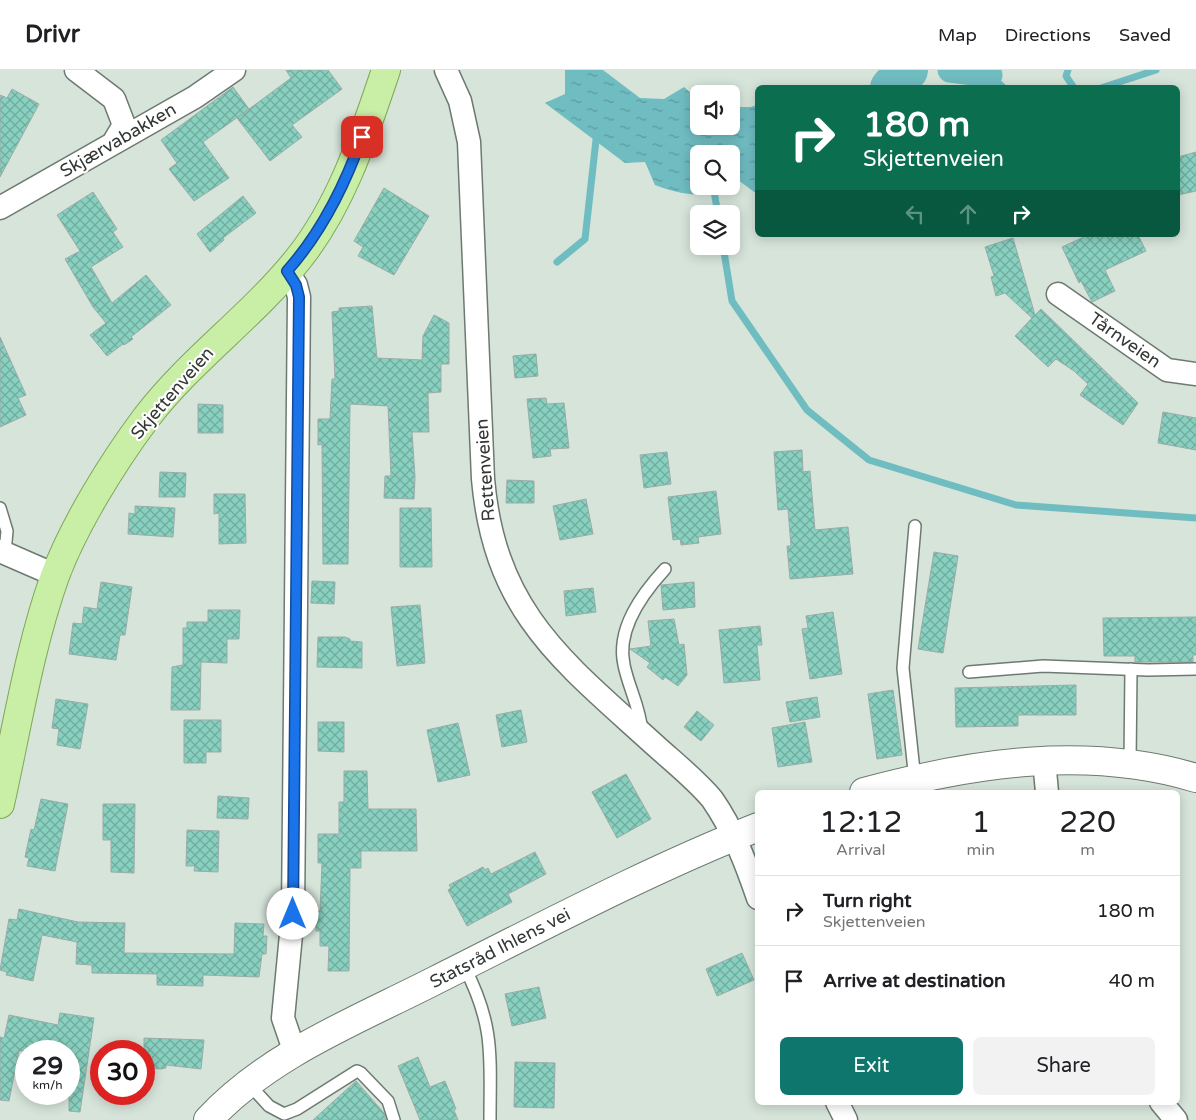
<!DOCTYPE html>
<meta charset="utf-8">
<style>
:root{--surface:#fff;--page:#f2f2f2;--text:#202124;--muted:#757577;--line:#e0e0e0;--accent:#0f766e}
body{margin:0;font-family:"Varela Round",sans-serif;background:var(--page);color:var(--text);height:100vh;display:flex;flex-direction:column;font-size:19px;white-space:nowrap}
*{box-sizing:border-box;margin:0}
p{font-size:16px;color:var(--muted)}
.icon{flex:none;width:28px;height:28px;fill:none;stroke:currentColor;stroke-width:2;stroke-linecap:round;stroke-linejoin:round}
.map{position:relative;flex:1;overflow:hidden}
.sheet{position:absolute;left:755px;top:720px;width:425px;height:315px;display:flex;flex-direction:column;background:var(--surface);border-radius:8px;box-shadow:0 2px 12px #0003}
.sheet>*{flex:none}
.guide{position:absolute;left:755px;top:15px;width:425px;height:152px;border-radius:8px;box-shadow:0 2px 12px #0003;background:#0b6e4f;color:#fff;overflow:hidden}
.fabs{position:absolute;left:690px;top:15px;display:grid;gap:10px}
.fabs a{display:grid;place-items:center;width:50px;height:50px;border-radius:8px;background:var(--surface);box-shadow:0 2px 12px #0003;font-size:25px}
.speed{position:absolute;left:15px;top:970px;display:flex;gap:10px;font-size:25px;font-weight:700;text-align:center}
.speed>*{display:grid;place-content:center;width:65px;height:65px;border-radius:50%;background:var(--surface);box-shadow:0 2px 12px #0003;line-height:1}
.speed small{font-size:12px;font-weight:400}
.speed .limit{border:8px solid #d22;background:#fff;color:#111}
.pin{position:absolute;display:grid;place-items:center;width:42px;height:42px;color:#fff;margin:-21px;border-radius:10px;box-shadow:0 2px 8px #0006}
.me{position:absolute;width:55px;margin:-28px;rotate:0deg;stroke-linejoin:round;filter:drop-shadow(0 0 4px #0008)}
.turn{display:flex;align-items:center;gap:18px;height:105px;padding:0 25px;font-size:22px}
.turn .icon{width:65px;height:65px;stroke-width:2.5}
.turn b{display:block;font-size:35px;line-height:42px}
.lanes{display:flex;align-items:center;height:48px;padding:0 25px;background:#0003;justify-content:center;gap:25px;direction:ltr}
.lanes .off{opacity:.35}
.eta{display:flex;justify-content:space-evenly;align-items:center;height:85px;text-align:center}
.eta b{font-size:30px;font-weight:600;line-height:35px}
.action{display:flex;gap:10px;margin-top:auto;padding:10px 25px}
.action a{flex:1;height:58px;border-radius:8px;background:var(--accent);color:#fff;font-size:20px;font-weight:600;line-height:58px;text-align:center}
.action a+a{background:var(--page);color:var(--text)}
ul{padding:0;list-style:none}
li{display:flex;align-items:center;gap:15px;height:70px;padding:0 25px;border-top:1px solid var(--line)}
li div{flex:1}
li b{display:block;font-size:19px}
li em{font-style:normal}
header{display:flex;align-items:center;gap:30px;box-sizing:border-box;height:70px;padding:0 25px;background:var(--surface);border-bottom:1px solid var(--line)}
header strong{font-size:24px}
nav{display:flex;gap:28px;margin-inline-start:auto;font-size:18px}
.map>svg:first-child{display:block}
.water{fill:url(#water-ripples)}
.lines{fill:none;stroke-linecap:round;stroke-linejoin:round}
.stream{stroke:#6fbcc1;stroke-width:7}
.canal{stroke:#6fbcc1;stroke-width:25}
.river{stroke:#6fbcc1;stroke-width:42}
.building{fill:url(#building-cross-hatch);stroke:#9baca7}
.service-casing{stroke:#6d7a71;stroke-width:14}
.minor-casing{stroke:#6d7a71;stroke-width:25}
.tertiary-casing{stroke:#6d7a71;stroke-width:30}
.primary-casing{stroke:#7da757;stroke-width:30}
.service{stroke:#fff;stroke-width:11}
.minor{stroke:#fff;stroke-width:22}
.tertiary{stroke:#fff;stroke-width:28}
.primary{stroke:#c9eea6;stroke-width:28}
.route-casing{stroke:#114b97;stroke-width:12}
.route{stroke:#1a73e8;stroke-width:9}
.labels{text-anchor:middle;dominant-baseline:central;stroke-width:4.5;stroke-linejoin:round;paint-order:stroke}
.street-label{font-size:18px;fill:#333834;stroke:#fff}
</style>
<header>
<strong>Drivr</strong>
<nav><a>Map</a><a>Directions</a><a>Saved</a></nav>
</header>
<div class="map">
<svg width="1196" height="1050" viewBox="0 0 1196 1050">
<defs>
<pattern id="water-ripples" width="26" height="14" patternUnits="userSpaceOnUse" patternTransform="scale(1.25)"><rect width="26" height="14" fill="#6fbcc1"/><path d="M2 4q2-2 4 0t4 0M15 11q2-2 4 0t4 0" fill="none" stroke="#5c9a9e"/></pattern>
<pattern id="building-cross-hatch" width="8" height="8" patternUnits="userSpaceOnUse" patternTransform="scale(1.25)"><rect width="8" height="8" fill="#88d1c0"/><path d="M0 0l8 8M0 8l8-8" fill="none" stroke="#70ab9d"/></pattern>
</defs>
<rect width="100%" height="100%" fill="#d6e4da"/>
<path class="water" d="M565,0H603L640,28L664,29L684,17L699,30V56H731V37H751L757,35V124L738,110L731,114V84H699V116H727C702,130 680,124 655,115L645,92L625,93L545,33L565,24Z"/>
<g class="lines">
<g class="stream">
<path d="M1068,0L1066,6L1074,18"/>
<path d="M990,5L1004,18"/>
<path d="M1101,18L1156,0"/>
<path d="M713,116L718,144"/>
<path d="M723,176L732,231L807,340L869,390L1016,435L1196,448"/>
<path d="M557,192L585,169L596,70L601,63"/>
</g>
<path class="canal" d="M950,0L990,5"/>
<path class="river" d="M891,18L907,0"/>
</g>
<g class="building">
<path d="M286,0H328L342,19L292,55L302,67L270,91L237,48L291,8Z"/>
<path d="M233,17L249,39L203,72L229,108L194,131L169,99L177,93L161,70Z"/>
<path d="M12,19L39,34L0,107V25L7,28Z"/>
<path d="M1196,82V121L1178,125V87Z"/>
<path d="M384,118L429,146L394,205L358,186L363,177L354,171Z"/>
<path d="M93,122L117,159L113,162L123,177L91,197L112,233L146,205L171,235L131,267L133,269L124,275L123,274L107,286L90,265L106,253L93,237L65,189L80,181L57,145Z"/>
<path d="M243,126L256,143L223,168L224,170L210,182L197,164Z"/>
<path d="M1088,165H1138L1146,181L1105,200L1115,221L1092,232L1081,211L1079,213L1062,177Z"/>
<path d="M1013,168L1035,245L1041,239L1138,333L1123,355L1080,325L1088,314L1074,301L1056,289L1048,297L1015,266L1032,248L1005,223L996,226L991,207L994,206L985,177Z"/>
<path d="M372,236L377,288L422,290L423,266L434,245L449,253V294H441V322L428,323L429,362H412L415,407L414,429L384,428L385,406H391L388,336L350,334L348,494H323L322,374L318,375V349H330L332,309H335L332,242L339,241V238Z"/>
<path d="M0,267L26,325L18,328L26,345L0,357Z"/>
<path d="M536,284L538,306L515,308L513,286Z"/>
<path d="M546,328L547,334L564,333L569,378L550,379L551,386L533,388L527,329Z"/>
<path d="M198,334L223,335V363H198Z"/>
<path d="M1163,342L1196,348V380L1158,373Z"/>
<path d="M802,380L803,402L810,401L815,460L848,457L853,504L790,509L787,476H791L788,439L778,440L774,382Z"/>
<path d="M667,382L671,414L644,418L640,385Z"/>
<path d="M160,402L186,403L185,427H159Z"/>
<path d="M507,410L534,411V433H506Z"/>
<path d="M716,421L721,464L698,467L699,473L681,475L680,469L673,470L668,427Z"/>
<path d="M214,424H245L246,473L219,474V443L214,444Z"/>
<path d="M586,429L593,464L560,470L553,436Z"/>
<path d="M135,436L175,438L173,467L128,464L129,443L135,444Z"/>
<path d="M400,438H431L432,497H400Z"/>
<path d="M934,482L958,486L943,583L918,579Z"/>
<path d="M312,511L335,512L334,534L311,533Z"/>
<path d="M101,512L132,517L125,565H120L116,590L69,584L73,553L82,554L84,537L97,539Z"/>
<path d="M694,512L695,537L663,540L661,515Z"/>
<path d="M593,518L596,542L566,546L564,521Z"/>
<path d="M420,535L425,593L397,596L391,537Z"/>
<path d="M208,540H240L239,569H227V593L201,592L200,640H171L172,597L183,595V558H187V552H208Z"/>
<path d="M833,542L842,604L810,609L802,559L808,558L806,546Z"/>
<path d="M1196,547V585H1193V592H1135V586H1104L1103,548Z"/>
<path d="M674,549L679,575L684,574L687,605L678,616L665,607L663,610L647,597L650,593L630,579L651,576L648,551Z"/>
<path d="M760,556L762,575H757L760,610L724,613L719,560Z"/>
<path d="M318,567H345L350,569V571L362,572V598L317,597Z"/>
<path d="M1076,615V645H1018V656L956,657L955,618Z"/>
<path d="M893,620L902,685L877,689L868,624Z"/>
<path d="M817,627L820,647L790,652L786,632Z"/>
<path d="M56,629L88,634L80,679L57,675L59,659L52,658Z"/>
<path d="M521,640L527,672L502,677L496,645Z"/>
<path d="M697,641L714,655L701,671L684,657Z"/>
<path d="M184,650H221V682H206V693H184Z"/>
<path d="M318,652H344V682L318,681Z"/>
<path d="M805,652L812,692L778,697L772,658Z"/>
<path d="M458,653L470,705L438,712L427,660Z"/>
<path d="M344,701H367L368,739H416L417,781H361V798H350L349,901H328L329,876H320V861H316V841H320L322,793H318V764H339V732H344Z"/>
<path d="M626,704L651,749L617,768L592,722Z"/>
<path d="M218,726L249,728L248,749L217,748Z"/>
<path d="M41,729L68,734L55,801L27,796L29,788L25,787L31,759L34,760Z"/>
<path d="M103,734H135L134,803L111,802V770H103Z"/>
<path d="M187,760L219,761L218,802L194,801L195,796H186Z"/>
<path d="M535,782L546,804L508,824L512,832L467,856L448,820L451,818L449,815L483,797L485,800L488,798L491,804Z"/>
<path d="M19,839L78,852L125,853L124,883L234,884L235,853L264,854L263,866H267L266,884H262L259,907L203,905V916L157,915V904L92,903V895L76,894L77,872L42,865L33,911L6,905L7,902L0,900L9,849L17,850Z"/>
<path d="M742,883L754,910L717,926L706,899Z"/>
<path d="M539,917L546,948L512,956L505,924Z"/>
<path d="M60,943L94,948L80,1042L69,1041V981H19L9,1031L0,1030V967L4,968L9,945L58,955Z"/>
<path d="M144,968L204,970L201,999L166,995V998L161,999L144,998Z"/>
<path d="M418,987L430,1017L445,1011L456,1039L454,1040L458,1050H420L398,996Z"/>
<path d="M515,992L555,993L554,1038L514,1037Z"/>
<path d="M356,1011L384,1043L386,1050H313Z"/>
</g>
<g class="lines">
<g class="service-casing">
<g id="service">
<path d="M0,438L7,461L5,482"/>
<path d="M915,456L903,598L915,710"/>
<path d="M969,602L1043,596L1148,600L1196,599"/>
<path d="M642,662C640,637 629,619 624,595C616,559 642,524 665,499"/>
<path d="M1130,693L1131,599"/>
<path d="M464,896C495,956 490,986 490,1050"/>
<path d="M248,1013L269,1036L284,1044L297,1039L357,1001L361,1003L388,1031L394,1050"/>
</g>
</g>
<g class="minor-casing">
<g id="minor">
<path d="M76,0L114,29L124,55L115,70"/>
<path d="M446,0L460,31L469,72L483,409C495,544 564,592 657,677C676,694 696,710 712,729C733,759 746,793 758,828"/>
<path d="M0,138L195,27L234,0"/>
<path d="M287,201L296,215L299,227L293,844L283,948L295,983"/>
<path d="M1058,224L1167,300L1196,304"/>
<path d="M0,481L55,505"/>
<path d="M1044,690L1047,722"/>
<path d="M837,1032L846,1050"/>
<path d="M1161,1032L1176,1050"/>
</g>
</g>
<g class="tertiary-casing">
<g id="tertiary">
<path d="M864,722C972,693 1086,675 1196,708"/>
<path d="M208,1050C269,984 358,950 436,910C542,857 647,801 758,757"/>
</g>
</g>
<g class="primary-casing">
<path id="primary" d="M0,734C17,658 29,579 55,506C74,455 113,392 146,348C191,289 253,246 299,188C342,134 364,65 386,0"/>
</g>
<use href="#service" class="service"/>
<use href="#minor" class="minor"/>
<use href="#tertiary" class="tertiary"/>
<use href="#primary" class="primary"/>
</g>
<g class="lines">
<g class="route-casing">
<path id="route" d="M293,844L299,227L296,215L287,201C321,163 345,115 362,67"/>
</g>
<use href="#route" class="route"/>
</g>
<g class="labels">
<g class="street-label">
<text transform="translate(118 70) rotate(-30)">Skjærvabakken</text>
<text transform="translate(1125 270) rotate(35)">Tårnveien</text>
<text transform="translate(172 323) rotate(-49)">Skjettenveien</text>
<text transform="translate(485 400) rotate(-94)">Rettenveien</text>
<text transform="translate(500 878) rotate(-27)">Statsråd Ihlens vei</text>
</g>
</g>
</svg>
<div class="fabs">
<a><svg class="icon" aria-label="sound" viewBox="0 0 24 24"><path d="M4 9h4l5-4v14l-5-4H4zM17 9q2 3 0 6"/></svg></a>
<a><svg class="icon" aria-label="search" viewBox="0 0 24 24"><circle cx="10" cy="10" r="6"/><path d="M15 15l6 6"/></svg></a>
<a><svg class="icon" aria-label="layers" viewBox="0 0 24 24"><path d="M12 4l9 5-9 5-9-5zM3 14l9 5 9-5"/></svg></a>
</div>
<div class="speed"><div>29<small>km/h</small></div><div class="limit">30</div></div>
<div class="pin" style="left:362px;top:67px;background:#d93025"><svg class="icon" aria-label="arrive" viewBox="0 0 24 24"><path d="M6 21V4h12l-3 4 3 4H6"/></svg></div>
<svg class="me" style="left:293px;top:844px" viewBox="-20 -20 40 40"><circle r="19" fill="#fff"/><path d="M0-13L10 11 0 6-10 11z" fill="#1a73e8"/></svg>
<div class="guide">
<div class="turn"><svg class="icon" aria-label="right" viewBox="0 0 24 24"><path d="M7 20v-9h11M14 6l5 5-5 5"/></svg><div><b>180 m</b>Skjettenveien</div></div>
<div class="lanes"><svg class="icon off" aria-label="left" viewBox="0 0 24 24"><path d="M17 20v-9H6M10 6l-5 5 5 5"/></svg><svg class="icon off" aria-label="ahead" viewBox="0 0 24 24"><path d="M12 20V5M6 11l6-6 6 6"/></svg><svg class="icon" aria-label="right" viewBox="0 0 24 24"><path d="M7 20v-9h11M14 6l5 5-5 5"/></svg></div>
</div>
<section class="sheet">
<div class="eta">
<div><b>12:12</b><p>Arrival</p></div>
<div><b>1</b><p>min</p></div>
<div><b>220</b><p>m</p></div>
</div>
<ul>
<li><svg class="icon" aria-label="right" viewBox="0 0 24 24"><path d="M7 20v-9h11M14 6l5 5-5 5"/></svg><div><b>Turn right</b><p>Skjettenveien</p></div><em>180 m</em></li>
<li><svg class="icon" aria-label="arrive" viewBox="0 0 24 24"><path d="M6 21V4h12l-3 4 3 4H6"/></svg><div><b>Arrive at destination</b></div><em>40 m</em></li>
</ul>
<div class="action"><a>Exit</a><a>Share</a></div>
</section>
</div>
